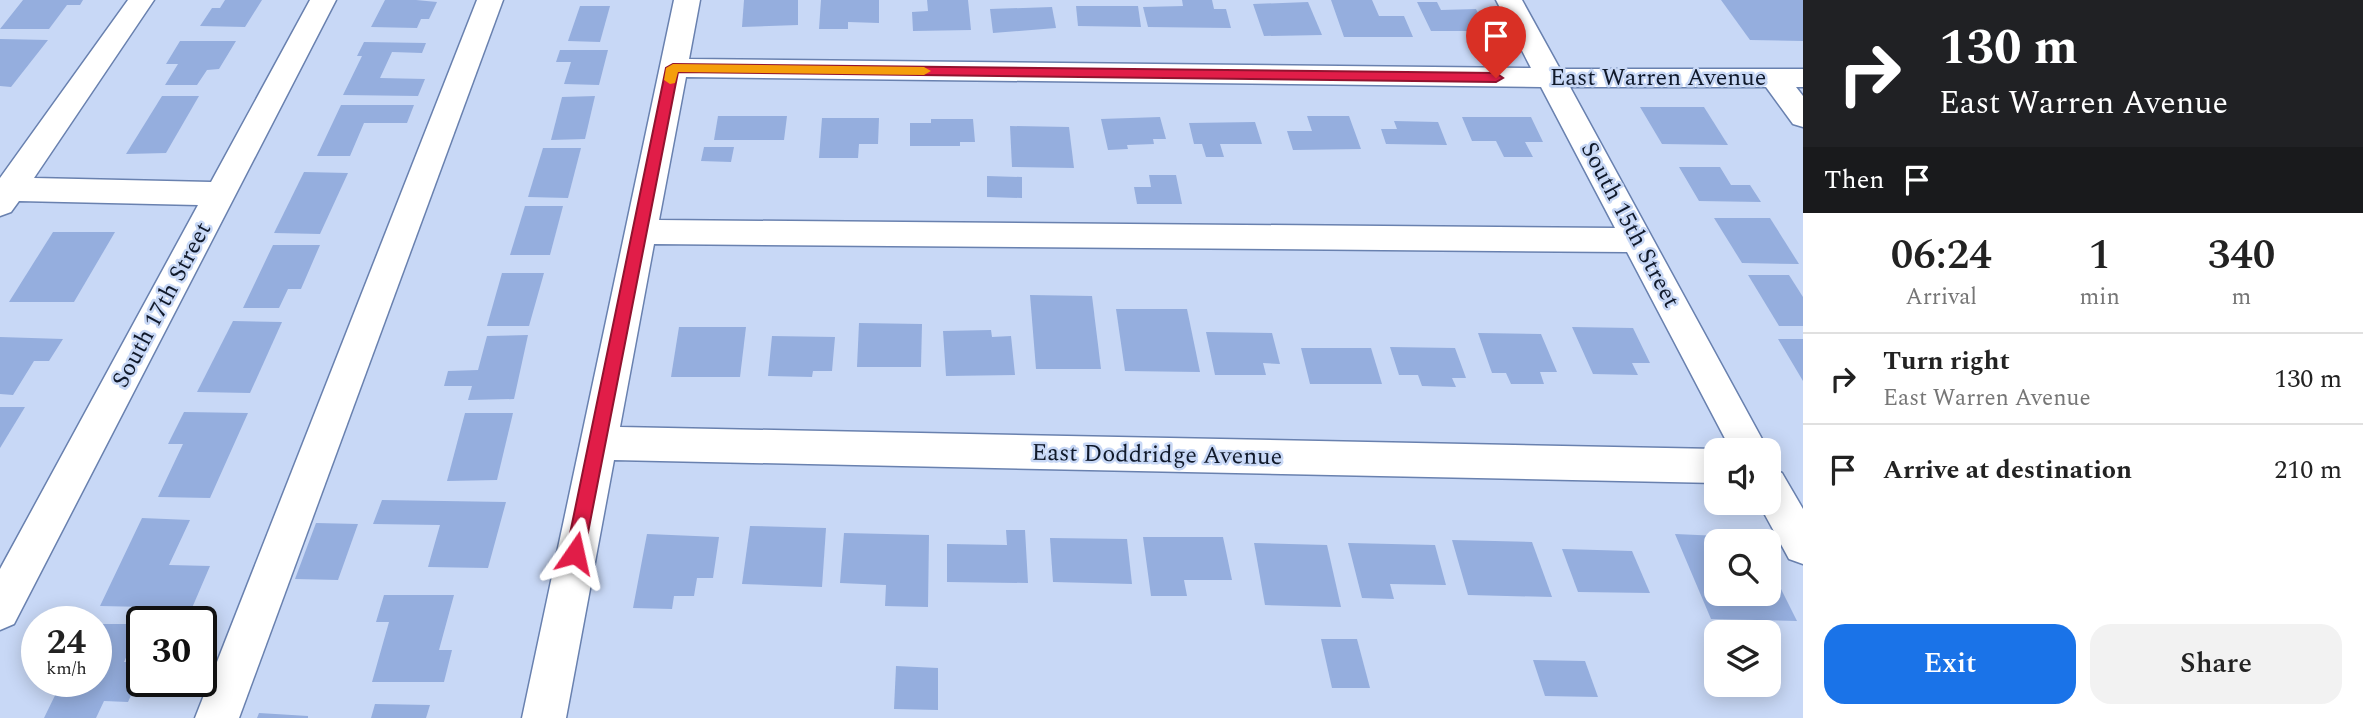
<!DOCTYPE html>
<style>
:root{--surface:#fff;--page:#f2f2f2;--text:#222;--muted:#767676;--line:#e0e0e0;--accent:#1a73e8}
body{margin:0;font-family:Spectral,serif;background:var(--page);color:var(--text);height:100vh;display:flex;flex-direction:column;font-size:26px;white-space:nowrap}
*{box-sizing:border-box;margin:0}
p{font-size:23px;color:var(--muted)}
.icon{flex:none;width:38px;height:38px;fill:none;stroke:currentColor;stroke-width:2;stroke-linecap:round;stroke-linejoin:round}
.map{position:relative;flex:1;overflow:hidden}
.details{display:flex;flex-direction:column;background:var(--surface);width:560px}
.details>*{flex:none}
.top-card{background:#202124;color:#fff;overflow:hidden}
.controls{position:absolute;left:1704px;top:438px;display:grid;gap:14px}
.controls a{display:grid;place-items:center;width:77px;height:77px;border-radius:14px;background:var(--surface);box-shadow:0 4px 18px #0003;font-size:35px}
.speed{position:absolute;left:21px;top:606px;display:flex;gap:14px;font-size:35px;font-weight:700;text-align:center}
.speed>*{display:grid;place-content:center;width:91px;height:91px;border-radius:50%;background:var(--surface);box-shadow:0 4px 18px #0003;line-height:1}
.speed small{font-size:18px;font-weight:400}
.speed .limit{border:4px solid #111;border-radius:10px;background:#fff;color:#111}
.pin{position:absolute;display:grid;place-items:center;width:60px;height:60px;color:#fff;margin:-72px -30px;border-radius:50% 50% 50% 0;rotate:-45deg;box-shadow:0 0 7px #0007}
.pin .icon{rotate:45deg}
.me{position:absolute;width:77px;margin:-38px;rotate:11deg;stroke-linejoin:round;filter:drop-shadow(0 0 5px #0008)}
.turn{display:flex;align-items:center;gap:24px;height:147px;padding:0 21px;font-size:32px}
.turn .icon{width:91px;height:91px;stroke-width:2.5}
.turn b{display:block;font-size:49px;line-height:60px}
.then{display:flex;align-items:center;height:66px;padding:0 21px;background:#0003;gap:14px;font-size:26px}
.eta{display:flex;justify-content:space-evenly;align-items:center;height:119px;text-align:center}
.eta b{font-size:42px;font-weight:600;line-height:49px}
.button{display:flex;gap:14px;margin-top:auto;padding:14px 21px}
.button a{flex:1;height:80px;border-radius:21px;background:var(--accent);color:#fff;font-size:28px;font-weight:600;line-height:80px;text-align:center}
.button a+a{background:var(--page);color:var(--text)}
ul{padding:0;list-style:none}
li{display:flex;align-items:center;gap:21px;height:91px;padding:0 21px;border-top:2px solid var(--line)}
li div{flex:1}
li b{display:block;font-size:26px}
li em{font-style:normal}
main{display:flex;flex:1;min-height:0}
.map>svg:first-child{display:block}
.building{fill:#95aede}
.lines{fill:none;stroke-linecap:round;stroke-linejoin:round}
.minor-casing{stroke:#6981af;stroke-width:3}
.minor{fill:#fff;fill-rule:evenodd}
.route{fill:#e11d48;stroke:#92132f;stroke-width:2}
.slow{fill:#f59e0b}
.labels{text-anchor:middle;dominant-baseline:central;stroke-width:5;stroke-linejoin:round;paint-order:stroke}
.street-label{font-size:24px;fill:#10192a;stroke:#c8d8f6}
</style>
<main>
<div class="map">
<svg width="1803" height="718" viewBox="0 0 1803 718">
<rect width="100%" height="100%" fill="#c8d8f6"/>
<g class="building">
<path d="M23,0H83L80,5H67L49,29H0Z"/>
<path d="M225,0H262L245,27L200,26L212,8H220Z"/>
<path d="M385,0H416L437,2L429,19H421L417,28L371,27Z"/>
<path d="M744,0H798V25L742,27Z"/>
<path d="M821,0H879V23L848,22V29H819Z"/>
<path d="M927,0H968L971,30L913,31L912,12L928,11Z"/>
<path d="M1182,0H1212L1214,9H1226L1231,28L1148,27L1143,7L1183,6Z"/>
<path d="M1331,0H1372L1379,16H1404L1413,37H1344Z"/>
<path d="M1721,0H1803V41L1750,40Z"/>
<path d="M1308,2L1322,35L1264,36L1253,4Z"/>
<path d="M1417,2H1437L1441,10L1476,9L1487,31H1431Z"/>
<path d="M580,6H610L600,42L568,41Z"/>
<path d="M1076,6H1138L1141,27L1078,26Z"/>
<path d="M1052,7L1056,28L993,33L990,9Z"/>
<path d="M0,39L48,40L11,87L0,86Z"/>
<path d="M180,41H236L219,69L207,70L197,85H165L178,64H166Z"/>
<path d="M364,42L426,43L422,53L392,52L380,78L425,79L418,96L343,95L362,56H357Z"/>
<path d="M560,50H608L599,85L564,84L571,62H556Z"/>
<path d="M162,96H199L166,153L126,154Z"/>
<path d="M595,96L585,139L551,140L562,97Z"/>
<path d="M341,105H414L407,123H364L350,156H317Z"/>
<path d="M1640,107H1704L1728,145L1662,144Z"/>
<path d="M718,116H787L784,140H714Z"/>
<path d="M1307,116H1349L1361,149L1293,150L1287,131H1312Z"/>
<path d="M1160,117L1166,139H1153L1154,144L1127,145L1128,149L1108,150L1101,119Z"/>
<path d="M1462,117H1531L1543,142H1525L1533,157H1504L1496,141H1472Z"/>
<path d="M822,118H879L878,144H859L858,158H819Z"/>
<path d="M931,119H973L975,142H960V146H910V123H931Z"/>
<path d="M1394,121L1438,122L1447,145L1386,144L1381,129H1397Z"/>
<path d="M1255,122L1262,144H1220L1224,157H1206L1202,144H1194L1189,123Z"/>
<path d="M1010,126L1069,127L1074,168L1012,167Z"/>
<path d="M704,147H734L731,162L701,161Z"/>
<path d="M543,148H581L568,198L528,197Z"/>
<path d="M1679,167H1720L1731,185H1750L1761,202L1699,201Z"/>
<path d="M304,172L348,173L320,234L274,233Z"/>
<path d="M1149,175H1176L1182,204H1137L1134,187H1151Z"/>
<path d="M987,176L1022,177V198L987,197Z"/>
<path d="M525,206H563L550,255H510Z"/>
<path d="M1714,218H1770L1799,264L1742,263Z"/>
<path d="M53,232H115L74,302H9Z"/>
<path d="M273,245H320L301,289H288L279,308H243Z"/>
<path d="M502,273H544L529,326H487Z"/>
<path d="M1748,275H1789L1803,297V326H1779Z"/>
<path d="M1030,295L1092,296L1101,369H1036Z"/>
<path d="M1116,309H1187L1200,372L1125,371Z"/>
<path d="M233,321L282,322L250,393L197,392Z"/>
<path d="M859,323L922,324L921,367H857Z"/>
<path d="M679,327H746L740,377H671Z"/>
<path d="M1572,327L1633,328L1650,363H1632L1638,375L1593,374Z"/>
<path d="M991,330L992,337L1011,336L1015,375L946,376L943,331Z"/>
<path d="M1206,332L1272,333L1280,364L1263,363L1266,375H1215Z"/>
<path d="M1478,333L1541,334L1557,372H1540L1544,384H1511L1506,373H1492Z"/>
<path d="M528,335L514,399L468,400L472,386H444L448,371L478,370L487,336Z"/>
<path d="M772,336L835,337L832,371H813L812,377L768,376Z"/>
<path d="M0,337L63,339L49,361H34L13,395L0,394Z"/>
<path d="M1778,339H1803V381Z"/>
<path d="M1390,347L1455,348L1466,378H1452L1456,387L1422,386L1418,375H1399Z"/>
<path d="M1301,348H1371L1382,384H1310Z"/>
<path d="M0,407H25L0,448Z"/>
<path d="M184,412L248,413L210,498L158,497L183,444H168Z"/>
<path d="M465,413H513L497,480L447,481Z"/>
<path d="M382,500L506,502L488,568L428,567L440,525L373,524Z"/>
<path d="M142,518L190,520L169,565L210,566L192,608L100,606Z"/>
<path d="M316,523L358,524L338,580L295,579Z"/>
<path d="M750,526L826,528L822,587L742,584Z"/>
<path d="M1006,530H1025L1028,583L947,582V544L1007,545Z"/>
<path d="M844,533L929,535L928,607L885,606L886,585L840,583Z"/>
<path d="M647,534L719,537L713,578H697L694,596H674L672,609L633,608Z"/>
<path d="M1675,534L1720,536L1723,541H1717V593H1769V586L1780,587L1797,621L1711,619Z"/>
<path d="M1143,537H1223L1232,580H1184L1187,596H1151Z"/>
<path d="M1050,538L1127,539L1132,584L1053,582Z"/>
<path d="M1452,540L1532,542L1552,597L1468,595Z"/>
<path d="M1254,543L1327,545L1341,607L1265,605Z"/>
<path d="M1348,543L1435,545L1446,585L1390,584L1394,599L1362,598Z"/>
<path d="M1562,549L1632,551L1650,593L1578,592Z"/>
<path d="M384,595H454L439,650H452L444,682H372L389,622H376Z"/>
<path d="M96,624H141L124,662H142V671L128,702L104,701L96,718H44L62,681H96Z"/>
<path d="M1321,639H1357L1370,688H1332Z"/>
<path d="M1533,660L1585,661L1598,697L1545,696Z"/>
<path d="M896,666L938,668V710L894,709Z"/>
<path d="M375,704L430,705L426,718H371Z"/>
<path d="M259,713L308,716V718H257Z"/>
</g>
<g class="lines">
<g class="minor-casing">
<g id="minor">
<path d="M128,0H154L34,178L211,182L310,0H336L14,624L0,630V569L198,205L19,201L11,212L0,216V178Z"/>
<path d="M477,0H503L239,718H195Z"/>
<path d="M674,0H700L689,59L1531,68L1496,0H1522L1560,69H1803V87H1796L1803,96V127L1793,124L1766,87H1570L1768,450H1731L1627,252L654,244L620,427L1717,449V483L614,460L566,718H522ZM686,77L1541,87L1615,228L659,220Z"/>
<path d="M1769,468L1782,473L1803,509V564L1789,559L1758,502H1769Z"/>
</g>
</g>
<use href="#minor" class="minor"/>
</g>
<path class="route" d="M673,64L1496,73L1503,78L1496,82L678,72L584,553L582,559L575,561L569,559L566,553L666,68Z"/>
<path class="slow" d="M673,64L924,67L931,71L924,75L678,72L675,83L670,84L664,80L666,68Z"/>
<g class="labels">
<g class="street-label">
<text x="1658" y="78">East Warren Avenue</text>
<text transform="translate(1630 225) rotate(62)">South 15th Street</text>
<text transform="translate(162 305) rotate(-62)">South 17th Street</text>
<text transform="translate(1157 455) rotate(1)">East Doddridge Avenue</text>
</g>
</g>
</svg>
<div class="controls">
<a><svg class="icon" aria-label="sound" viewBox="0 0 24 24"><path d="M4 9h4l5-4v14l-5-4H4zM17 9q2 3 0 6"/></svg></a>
<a><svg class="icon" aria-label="search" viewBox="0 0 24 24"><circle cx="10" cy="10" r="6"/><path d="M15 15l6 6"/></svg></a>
<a><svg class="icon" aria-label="layers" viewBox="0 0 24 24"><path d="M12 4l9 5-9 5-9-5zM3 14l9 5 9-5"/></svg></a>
</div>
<div class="speed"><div>24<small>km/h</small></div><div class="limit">30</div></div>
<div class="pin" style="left:1496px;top:78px;background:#d93025"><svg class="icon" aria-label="arrive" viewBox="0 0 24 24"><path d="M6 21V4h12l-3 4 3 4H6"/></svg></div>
<svg class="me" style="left:575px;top:553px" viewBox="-20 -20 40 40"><path d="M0-17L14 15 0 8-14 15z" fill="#e11d48" stroke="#fff" stroke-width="4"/></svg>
</div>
<section class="details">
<div class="top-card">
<div class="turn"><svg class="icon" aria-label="right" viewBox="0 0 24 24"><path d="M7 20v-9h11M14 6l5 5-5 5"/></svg><div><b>130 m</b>East Warren Avenue</div></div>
<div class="then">Then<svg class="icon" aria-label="arrive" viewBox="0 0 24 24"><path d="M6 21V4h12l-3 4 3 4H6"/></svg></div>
</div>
<div class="eta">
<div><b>06:24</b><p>Arrival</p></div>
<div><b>1</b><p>min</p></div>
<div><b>340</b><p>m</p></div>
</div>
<ul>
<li><svg class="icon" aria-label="right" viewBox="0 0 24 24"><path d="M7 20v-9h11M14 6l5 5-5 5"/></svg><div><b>Turn right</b><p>East Warren Avenue</p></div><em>130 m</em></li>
<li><svg class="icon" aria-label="arrive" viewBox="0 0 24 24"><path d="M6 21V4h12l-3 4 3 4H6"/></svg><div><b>Arrive at destination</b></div><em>210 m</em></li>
</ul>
<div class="button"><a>Exit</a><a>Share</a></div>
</section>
</main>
